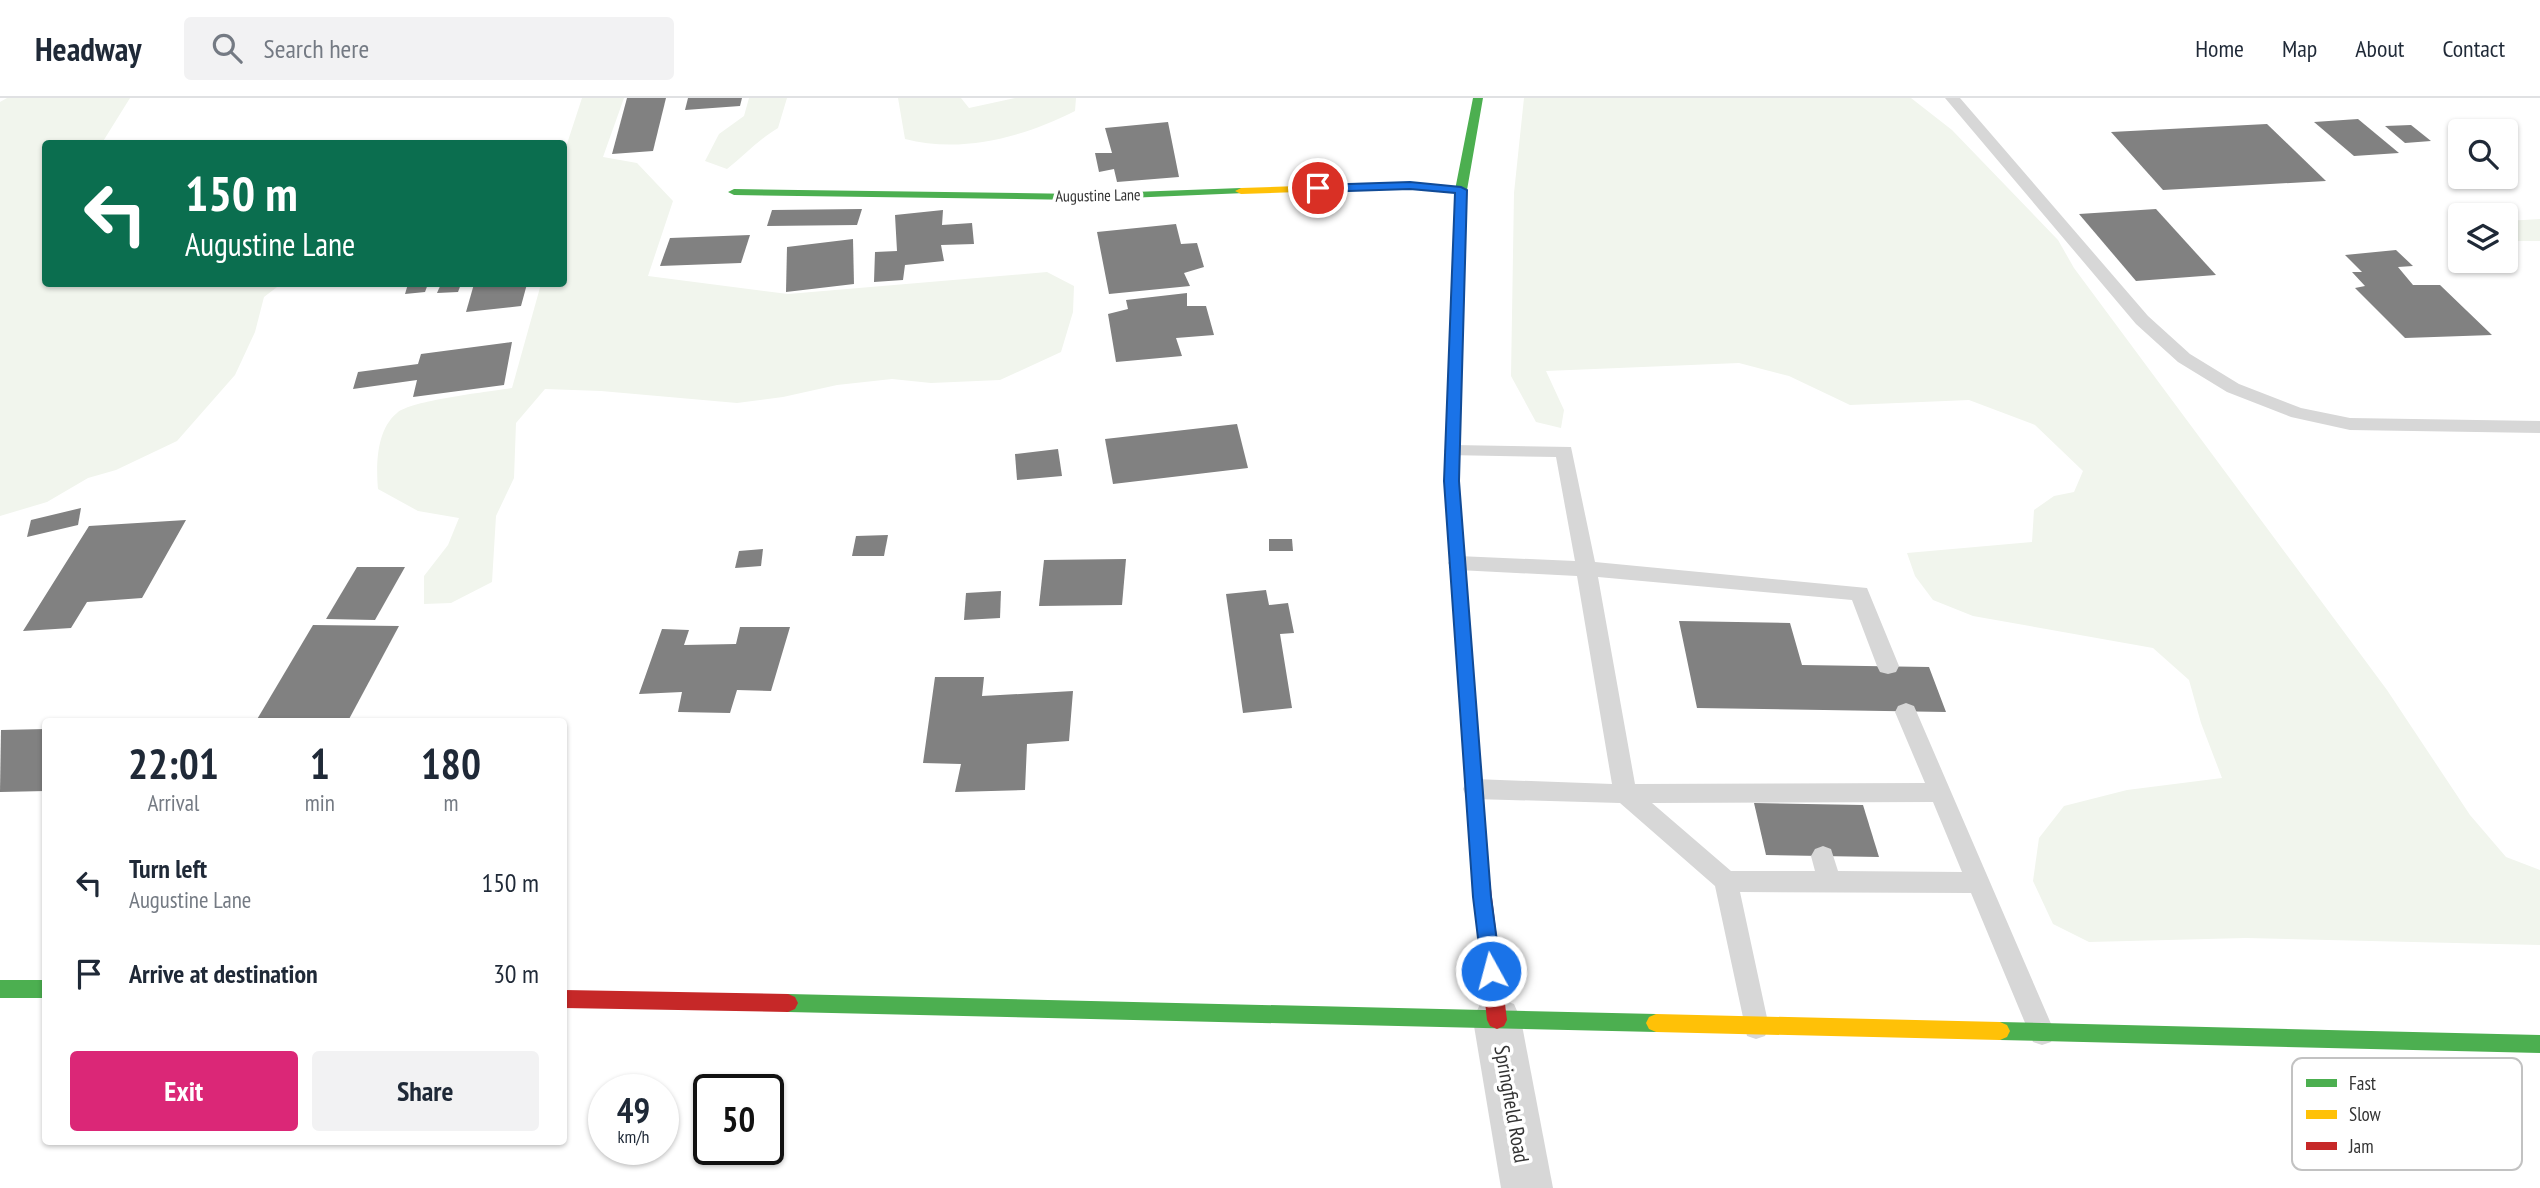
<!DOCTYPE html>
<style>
:root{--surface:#fff;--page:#f2f2f3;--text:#1f2937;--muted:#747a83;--line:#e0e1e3;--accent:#db2777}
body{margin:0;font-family:"PT Sans Narrow",sans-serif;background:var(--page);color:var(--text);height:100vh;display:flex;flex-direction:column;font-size:26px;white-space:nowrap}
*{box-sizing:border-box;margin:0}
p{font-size:23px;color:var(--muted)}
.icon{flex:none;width:38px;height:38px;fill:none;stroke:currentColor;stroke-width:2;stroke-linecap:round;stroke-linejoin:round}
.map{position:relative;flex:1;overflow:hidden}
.sheet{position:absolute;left:42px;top:620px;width:525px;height:427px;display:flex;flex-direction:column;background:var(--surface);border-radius:7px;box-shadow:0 2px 5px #0004}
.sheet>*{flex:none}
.hud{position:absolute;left:42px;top:42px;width:525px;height:147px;border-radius:7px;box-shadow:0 2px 5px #0004;background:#0b6e4f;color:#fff;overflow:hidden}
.buttons{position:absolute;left:2448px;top:21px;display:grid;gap:14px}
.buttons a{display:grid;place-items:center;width:70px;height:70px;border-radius:7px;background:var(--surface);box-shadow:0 2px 5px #0004;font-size:35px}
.speed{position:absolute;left:588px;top:976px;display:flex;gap:14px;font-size:35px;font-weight:700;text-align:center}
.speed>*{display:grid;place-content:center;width:91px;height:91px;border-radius:50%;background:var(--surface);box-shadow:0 2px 5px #0004;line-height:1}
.speed small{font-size:18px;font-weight:400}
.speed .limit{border:4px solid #111;border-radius:10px;background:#fff;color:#111}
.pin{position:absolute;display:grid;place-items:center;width:60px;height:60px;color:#fff;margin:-30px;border:4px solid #fff;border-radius:50%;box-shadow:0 2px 7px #0007}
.me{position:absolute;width:77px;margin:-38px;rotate:353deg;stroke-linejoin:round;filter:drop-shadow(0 0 5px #0008)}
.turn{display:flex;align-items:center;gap:24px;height:147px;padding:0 28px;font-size:32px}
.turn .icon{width:91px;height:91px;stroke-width:2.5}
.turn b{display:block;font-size:49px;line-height:60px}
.eta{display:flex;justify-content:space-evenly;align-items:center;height:119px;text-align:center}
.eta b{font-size:42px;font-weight:700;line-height:49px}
.primary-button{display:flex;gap:14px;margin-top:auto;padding:14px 28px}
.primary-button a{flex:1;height:80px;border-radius:7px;background:var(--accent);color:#fff;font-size:28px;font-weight:700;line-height:80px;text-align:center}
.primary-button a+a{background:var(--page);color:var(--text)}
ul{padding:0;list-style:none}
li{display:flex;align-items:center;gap:21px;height:91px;padding:0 28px}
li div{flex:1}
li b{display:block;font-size:26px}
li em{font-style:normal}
header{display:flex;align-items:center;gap:42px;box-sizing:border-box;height:98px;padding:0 35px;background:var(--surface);border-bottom:2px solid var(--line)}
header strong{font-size:33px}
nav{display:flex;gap:38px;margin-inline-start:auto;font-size:24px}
.search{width:490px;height:63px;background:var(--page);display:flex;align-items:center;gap:18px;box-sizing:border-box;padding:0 24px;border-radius:7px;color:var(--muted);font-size:26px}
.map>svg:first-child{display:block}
.green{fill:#f1f5ed}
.building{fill:#818181}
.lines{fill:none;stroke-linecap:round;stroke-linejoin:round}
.lane{fill:#d7d7d7;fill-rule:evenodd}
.street{fill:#d7d7d7;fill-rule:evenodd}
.fast{fill:#4caf50;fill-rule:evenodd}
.slow{fill:#ffc107;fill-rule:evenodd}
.jam{fill:#c62828;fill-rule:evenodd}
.route{fill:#1a73e8;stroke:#114b97;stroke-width:2}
.labels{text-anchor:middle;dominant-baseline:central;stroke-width:7;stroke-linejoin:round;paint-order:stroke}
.far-street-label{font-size:16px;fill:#333;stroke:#fff}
.near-street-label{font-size:21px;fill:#333;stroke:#fff}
.key{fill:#fff;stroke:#c2c2c2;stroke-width:2}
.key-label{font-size:19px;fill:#333}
</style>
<header>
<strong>Headway</strong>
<div class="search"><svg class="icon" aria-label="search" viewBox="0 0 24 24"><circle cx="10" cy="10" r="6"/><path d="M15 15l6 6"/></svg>Search here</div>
<nav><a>Home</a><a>Map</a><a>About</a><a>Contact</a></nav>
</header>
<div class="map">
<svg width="2540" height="1090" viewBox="0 0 2540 1090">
<rect width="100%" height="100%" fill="#fff"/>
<g class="green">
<path d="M7,0H130L102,45L46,46V186H281L264,199L255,234L235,277L177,343L116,372L88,380L47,404L0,418V4Z"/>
<path d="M582,0H624L603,59L637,65L673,103L648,178L788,196L1047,174L1074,188L1073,214L1061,254L1000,282L931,285L892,281L837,287L783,299L737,305L601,293L545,291L516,325L514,380L496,418L492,484L451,505L424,506V478L448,447L459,420L418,413L378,391C376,368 376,332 397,315C412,302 489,294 512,290L541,186H564V55Z"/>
<path d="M749,0H787L778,30C758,42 745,57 727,71L705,63L719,36L744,18Z"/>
<path d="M898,0H961L969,10L1015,0H1076L1075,13C1024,39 962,56 905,41Z"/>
<path d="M1524,0H1911L1952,32L2058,142L2074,170L2387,592L2470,717L2506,759L2540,772V847L2246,840L2089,844L2053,826L2033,783L2039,740L2064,708L2127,692L2222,680L2201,625L2189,582L2153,550L1973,518L1933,502L1915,478L1907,455L2032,444L2034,412L2054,398L2074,394L2083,373L2035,327L1969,302L1850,307L1789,278L1739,265L1546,273L1564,312L1561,330L1536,324L1511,278L1514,95Z"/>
<path d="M2540,121V143H2511L2506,141V123Z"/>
</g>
<g class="building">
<path d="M627,0H666L653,53L612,56Z"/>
<path d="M688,0H742L740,8L685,12Z"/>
<path d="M2358,21L2399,55L2354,58L2314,24Z"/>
<path d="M1168,24L1179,79L1117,84L1114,71L1099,74L1095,55H1112L1105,30Z"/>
<path d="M2267,26L2326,83L2163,92L2111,34Z"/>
<path d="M2411,27L2431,43L2405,45L2385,28Z"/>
<path d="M862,111L857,127L767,128L772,112Z"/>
<path d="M2156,111L2216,177L2136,183L2079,116Z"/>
<path d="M943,112L942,127L972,125L974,146L941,147L944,163L905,167L903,182L874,184L875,154L897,153L895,117Z"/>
<path d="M1176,126L1181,146L1197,145L1204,169L1184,175L1190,188L1109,196L1097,134Z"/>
<path d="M750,137L741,165L660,168L670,140Z"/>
<path d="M853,141L854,186L786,194L787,149Z"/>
<path d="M2396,152L2413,168L2398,169L2413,187H2440L2492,237L2405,240L2355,190L2365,188L2352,174H2362L2345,157Z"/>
<path d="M408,186H428L425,194L405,196Z"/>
<path d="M441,186H461L458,194L437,195Z"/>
<path d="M474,186H527L521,208L466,214Z"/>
<path d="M1187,195V208H1206L1214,237L1176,240L1182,258L1116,264L1108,216L1128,211L1126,202Z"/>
<path d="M512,244L504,287L413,299L417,282L353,291L358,274L418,266L421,256Z"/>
<path d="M1237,326L1248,370L1113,386L1105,341Z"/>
<path d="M1058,351L1062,378L1017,382L1015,356Z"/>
<path d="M81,410L78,427L27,439L31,422Z"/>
<path d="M186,422L142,500L87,504L71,530L23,533L89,428Z"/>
<path d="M888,437L884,458H852L856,438Z"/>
<path d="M1269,441H1292L1293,453H1269Z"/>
<path d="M763,451L761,468L735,470L739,453Z"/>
<path d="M1126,461L1122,507L1039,508L1044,462Z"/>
<path d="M357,469H405L375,522L326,521Z"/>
<path d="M1266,492L1269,507L1288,505L1294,535L1280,536L1292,610L1243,615L1226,496Z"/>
<path d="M1001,493L1000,520L964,522L966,495Z"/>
<path d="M1679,523L1790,525L1802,567L1929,569L1946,614L1697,610Z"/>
<path d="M313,527L399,528L348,623H256Z"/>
<path d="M740,529H790L771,593L737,592L730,615L678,614L682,594L639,596L662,531L689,532L684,547L736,546Z"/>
<path d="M935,579H984L982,598L1073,593L1069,643L1027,646L1025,692L955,694L961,666L923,665Z"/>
<path d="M46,631V693L0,694L1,632Z"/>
<path d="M1754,705L1863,707L1879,759L1766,757Z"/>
</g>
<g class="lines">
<g class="lane">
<path d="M1945,0H1960L2148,218L2190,256L2239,286L2301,310L2350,320L2540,323V335L2350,332L2291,319L2227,294L2178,264L2136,226Z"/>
<path d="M1453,347L1571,349L1595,464L1867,490L1899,568L1896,574L1888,576L1880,574L1877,568L1852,502L1598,479L1635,686L1925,685L1895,614L1898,608L1906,605L1914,608L2055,935L2051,944L2042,947L2033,944L1971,795L1740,794L1769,929L1765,938L1756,941L1747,938L1715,788L1620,705L1474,701L1466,698L1463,691L1466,684L1474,681L1612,686L1577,478L1458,472L1451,470L1448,465L1451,460L1458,458L1575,463L1556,359L1446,357L1444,353L1446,349ZM1933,704L1962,774L1838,773L1831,751L1823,748L1815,751L1811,758L1815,773H1731L1652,705Z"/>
</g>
<path class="street" d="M1497,900L1514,906L1521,922L1553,1090H1501L1473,922L1480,906Z"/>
<g class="fast">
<path d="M1473,0H1483L1467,92L1459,383L1490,783L1487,789L1481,791L1475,789L1472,783L1445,383L1455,92Z"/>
<path d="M1241,90L1245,91V95L1080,102L734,97L728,94L734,91L1080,96Z"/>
<rect x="0" y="882" width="46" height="18"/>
<path d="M788,896L1656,916L1663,919L1666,925L1663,931L1656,934L788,914L781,911L778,905L781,899Z"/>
<path d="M2000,924L2540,937V955L2000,942L1993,939L1990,933L1993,927Z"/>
</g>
<g class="slow">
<path d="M1410,84L1461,89L1467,92L1461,95L1410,90L1241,96L1235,93L1241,90Z"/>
<path d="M1656,916L2000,924L2007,927L2010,933L2007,939L2000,942L1656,934L1649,931L1646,925L1649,919Z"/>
</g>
<g class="jam">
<path d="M1481,775L1487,777L1490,783L1507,922L1504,928L1497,931L1490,928L1487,922L1472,783L1475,777Z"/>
<path d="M564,892L788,896L795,899L798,905L795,911L788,914L564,910Z"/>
</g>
</g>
<path class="route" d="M1410,84L1461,89L1467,92L1459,383L1491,799L1501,873L1498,879L1491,882L1484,879L1482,873L1473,799L1444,383L1455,95L1410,91L1318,94L1312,90L1318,87Z"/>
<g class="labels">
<g class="far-street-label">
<text transform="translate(1098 97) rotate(-1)">Augustine Lane</text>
</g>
<g class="near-street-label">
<text transform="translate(1512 1006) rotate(80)">Springfield Road</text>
</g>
</g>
<rect x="2292" y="960" width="230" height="112" rx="10" class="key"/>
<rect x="2306" y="981" width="31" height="8" fill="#4caf50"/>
<rect x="2306" y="1012" width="31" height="9" fill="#ffc107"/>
<rect x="2306" y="1044" width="31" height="8" fill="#c62828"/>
<g class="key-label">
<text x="2349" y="992">Fast</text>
<text x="2349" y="1023">Slow</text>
<text x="2349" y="1055">Jam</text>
</g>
</svg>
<div class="buttons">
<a><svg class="icon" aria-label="search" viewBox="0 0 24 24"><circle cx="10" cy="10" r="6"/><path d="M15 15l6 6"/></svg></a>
<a><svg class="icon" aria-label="layers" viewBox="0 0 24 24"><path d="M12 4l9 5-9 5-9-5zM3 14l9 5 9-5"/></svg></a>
</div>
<div class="speed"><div>49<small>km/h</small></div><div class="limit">50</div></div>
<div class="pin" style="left:1318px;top:90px;background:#d93025"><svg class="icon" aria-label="arrive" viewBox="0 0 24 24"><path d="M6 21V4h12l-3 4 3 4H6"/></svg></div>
<svg class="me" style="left:1491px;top:873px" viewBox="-20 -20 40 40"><circle r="17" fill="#1a73e8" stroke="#fff" stroke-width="3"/><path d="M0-11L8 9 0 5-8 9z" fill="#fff"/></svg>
<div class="hud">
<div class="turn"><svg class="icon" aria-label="left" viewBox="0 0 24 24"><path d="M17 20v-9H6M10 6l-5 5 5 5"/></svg><div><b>150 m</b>Augustine Lane</div></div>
</div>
<section class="sheet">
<div class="eta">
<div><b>22:01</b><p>Arrival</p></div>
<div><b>1</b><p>min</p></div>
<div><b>180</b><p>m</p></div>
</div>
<ul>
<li><svg class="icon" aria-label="left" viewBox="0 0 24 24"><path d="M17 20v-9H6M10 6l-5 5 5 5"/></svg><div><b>Turn left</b><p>Augustine Lane</p></div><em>150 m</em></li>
<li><svg class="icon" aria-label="arrive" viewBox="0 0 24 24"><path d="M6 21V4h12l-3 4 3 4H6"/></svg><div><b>Arrive at destination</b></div><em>30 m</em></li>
</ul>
<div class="primary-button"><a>Exit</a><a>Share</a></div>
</section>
</div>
